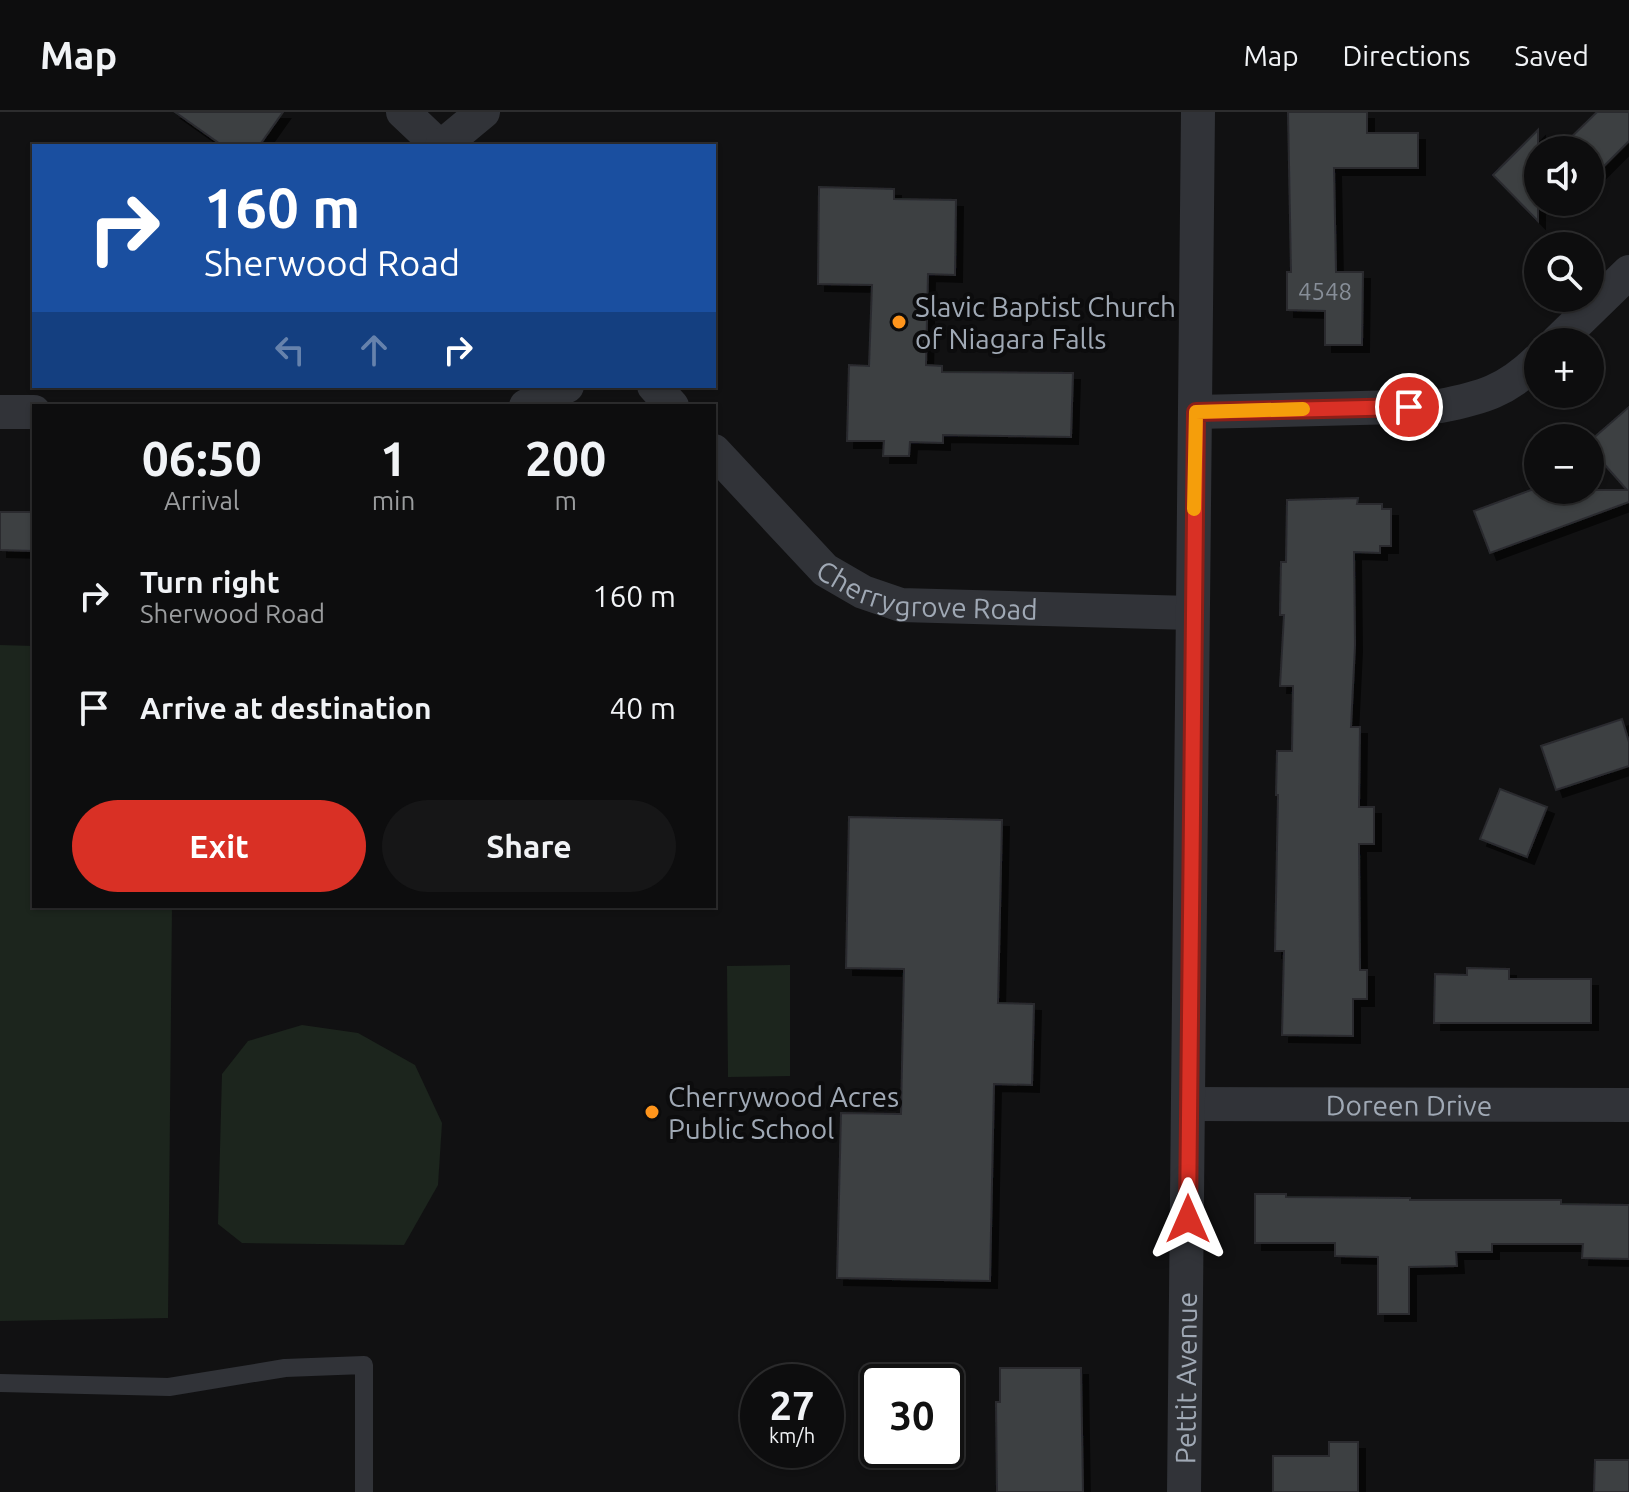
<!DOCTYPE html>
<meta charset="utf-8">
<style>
:root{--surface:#0d0d0e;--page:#161617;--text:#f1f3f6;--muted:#9a9c9e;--line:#2d2d2e;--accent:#d93025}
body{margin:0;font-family:Ubuntu,sans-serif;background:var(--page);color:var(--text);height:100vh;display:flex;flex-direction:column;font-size:30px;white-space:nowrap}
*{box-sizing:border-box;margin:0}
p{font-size:26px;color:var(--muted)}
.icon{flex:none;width:44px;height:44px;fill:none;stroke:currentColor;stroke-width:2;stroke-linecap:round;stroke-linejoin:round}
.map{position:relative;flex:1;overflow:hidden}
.panel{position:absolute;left:32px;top:292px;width:684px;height:504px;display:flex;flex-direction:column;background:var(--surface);border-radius:0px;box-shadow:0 2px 6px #0004,0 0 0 2px var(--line)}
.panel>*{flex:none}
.hud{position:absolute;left:32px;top:32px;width:684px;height:244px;border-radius:0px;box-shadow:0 2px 6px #0004,0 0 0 2px var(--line);background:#1a4fa0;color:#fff;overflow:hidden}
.tools{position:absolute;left:1524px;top:24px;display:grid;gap:16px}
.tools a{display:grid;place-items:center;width:80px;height:80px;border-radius:50%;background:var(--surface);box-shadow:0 2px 6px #0004,0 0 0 2px var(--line);font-size:40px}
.speed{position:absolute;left:740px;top:1252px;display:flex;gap:16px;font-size:40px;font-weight:700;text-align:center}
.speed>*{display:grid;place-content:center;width:104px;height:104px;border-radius:50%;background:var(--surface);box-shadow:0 2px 6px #0004,0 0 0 2px var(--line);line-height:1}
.speed small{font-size:20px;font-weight:400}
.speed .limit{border:4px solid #111;border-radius:12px;background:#fff;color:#111}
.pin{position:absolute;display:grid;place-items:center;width:68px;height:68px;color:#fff;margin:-34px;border:4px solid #fff;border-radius:50%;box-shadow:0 2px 8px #0007}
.me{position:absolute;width:88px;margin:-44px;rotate:0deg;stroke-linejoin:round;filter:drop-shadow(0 0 6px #0008)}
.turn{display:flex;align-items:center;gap:28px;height:168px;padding:0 40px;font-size:36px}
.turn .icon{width:104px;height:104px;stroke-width:2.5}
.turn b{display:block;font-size:56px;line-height:68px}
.lanes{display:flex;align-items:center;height:76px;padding:0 40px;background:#0003;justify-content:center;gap:40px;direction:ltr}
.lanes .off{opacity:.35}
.eta{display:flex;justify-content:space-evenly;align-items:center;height:136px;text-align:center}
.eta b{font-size:48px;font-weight:700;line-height:56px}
.primary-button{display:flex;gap:16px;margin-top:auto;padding:16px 40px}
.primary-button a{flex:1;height:92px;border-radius:48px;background:var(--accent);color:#fff;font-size:32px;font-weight:700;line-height:92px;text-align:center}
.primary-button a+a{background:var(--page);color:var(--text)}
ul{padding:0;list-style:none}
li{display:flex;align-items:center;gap:24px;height:112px;padding:0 40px}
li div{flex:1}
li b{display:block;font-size:30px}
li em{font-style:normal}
header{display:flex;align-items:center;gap:48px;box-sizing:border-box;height:112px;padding:0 40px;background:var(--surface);border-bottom:2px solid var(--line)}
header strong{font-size:38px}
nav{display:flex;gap:44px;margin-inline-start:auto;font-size:28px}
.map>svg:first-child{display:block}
.green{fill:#1c251d}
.building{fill:#3c3f43;stroke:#2a2b2f;stroke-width:2;filter:url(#shadow)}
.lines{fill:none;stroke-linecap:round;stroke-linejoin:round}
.service{stroke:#313338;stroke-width:18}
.minor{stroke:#313338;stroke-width:34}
.route-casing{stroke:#8d1f18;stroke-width:20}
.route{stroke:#d93025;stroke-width:14}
.slow{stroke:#f59e0b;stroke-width:14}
.poi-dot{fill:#ff951c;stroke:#0c0c0d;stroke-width:3}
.labels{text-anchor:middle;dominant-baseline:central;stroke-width:8;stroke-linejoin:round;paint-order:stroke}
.number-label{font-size:24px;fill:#878e98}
.poi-label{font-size:28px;fill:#a0a9b5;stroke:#0c0c0d;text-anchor:start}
.street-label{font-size:28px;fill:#a0a9b5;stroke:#0c0c0d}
</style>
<header>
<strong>Map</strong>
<nav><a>Map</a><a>Directions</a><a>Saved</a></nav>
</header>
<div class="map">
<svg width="1629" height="1380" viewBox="0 0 1629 1380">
<defs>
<filter id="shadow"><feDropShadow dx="7" dy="7" stdDeviation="0" flood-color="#0009"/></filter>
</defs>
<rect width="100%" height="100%" fill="#111112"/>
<g class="green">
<path d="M0,533L34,534V794H172L168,1206L0,1209Z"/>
<path d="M790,853V964L728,965L727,854Z"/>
<path d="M302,913L358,921L415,953L442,1011L438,1073L404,1133L242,1131L218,1112L222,962L248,929Z"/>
</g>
<g class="building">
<path d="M175,0H283L259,34H223Z"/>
<path d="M1288,0H1367V21H1418V56H1334L1336,160H1363L1362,233H1325V199L1287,198V160H1291Z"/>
<path d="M1597,0H1629V29L1590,68V38H1558Z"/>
<path d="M1538,18V109L1493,63Z"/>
<path d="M819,75L894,77V87L956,88L955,163L928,162L926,253L942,254V260L1073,261L1071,325L943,323V331L910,330L909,344H883L884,329H847L849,253L869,254L872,173L818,172Z"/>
<path d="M1629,295V390L1490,441L1474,399L1531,378H1627L1590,336V329Z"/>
<path d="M1358,386L1357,392H1382V397H1391V434H1380V441L1354,440L1355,533L1351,615H1360L1359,695H1374V732H1359L1360,858H1367V887H1353V924L1282,923L1284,839H1275L1278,683H1276L1277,639H1292L1293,574H1280L1284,503H1280L1281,450H1286L1287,388Z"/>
<path d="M0,400H34V439L0,438Z"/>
<path d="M1622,607L1629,630V654L1556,678L1541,634Z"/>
<path d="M1500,677L1547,695L1527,745L1480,727Z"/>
<path d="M849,705L1002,708L998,891L1034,892L1032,973L994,972L990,1169L837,1166L841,1001L901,1002L904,857L846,856Z"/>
<path d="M1467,856L1509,857V867H1591V911H1434L1435,862L1467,863Z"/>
<path d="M1255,1082H1286V1085L1410,1086V1088H1561V1092L1629,1093V1147L1582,1146L1583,1132H1492V1140H1456L1457,1154L1409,1155V1202H1378V1145L1335,1144V1131H1255Z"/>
<path d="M1000,1256H1081L1083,1380H997L996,1290H1000Z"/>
<path d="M1329,1330H1358V1380H1273V1344H1329Z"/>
<path d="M1595,1348H1629V1380H1594Z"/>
</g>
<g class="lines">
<path class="service" d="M0,1271L169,1275L285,1256L364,1253V1380"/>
<g class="minor">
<path d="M403,0L439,34"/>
<path d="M442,34L483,0"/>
<path d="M1557,230L1629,160"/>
<path d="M654,274L672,294"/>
<path d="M526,294L567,274"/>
<path d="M0,300H34"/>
<path d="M1196,300L1440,294C1482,286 1506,279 1538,248"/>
<path id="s1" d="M714,339L825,458L863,480L901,493L1192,501"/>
<path id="s2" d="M1189,992L1629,993"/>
<path id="s3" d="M1184,1380L1198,0"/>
</g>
</g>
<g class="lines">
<g class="route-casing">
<path id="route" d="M1188,1107L1196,300L1409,295"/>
</g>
<use href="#route" class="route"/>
<path class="slow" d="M1194,397L1196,300L1303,297"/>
</g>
<g class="poi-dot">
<circle cx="899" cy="210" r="8"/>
<circle cx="652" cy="1000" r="8"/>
</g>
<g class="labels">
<g class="number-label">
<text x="1325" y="179">4548</text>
</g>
<g class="poi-label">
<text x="915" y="194">Slavic Baptist Church<tspan x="915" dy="32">of Niagara Falls</tspan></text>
<text x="668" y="984">Cherrywood Acres<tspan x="668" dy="32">Public School</tspan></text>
</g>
<g class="street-label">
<text stroke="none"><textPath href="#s1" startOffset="270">Cherrygrove Road</textPath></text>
<text stroke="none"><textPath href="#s2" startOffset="220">Doreen Drive</textPath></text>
<text stroke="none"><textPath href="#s3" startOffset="114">Pettit Avenue</textPath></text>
</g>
</g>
</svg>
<div class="tools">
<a><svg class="icon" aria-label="sound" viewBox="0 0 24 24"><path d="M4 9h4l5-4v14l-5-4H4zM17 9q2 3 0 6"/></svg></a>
<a><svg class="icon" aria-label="search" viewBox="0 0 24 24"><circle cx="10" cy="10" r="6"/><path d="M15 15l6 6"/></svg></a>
<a>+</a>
<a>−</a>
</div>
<div class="speed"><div>27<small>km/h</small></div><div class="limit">30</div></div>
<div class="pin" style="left:1409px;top:295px;background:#d93025"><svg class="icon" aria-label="arrive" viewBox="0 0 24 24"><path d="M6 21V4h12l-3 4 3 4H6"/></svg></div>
<svg class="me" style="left:1188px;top:1107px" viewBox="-20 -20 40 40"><path d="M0-17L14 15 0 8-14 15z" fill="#d93025" stroke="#fff" stroke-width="4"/></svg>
<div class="hud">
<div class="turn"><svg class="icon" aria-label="right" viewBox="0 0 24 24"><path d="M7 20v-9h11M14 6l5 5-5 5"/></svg><div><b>160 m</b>Sherwood Road</div></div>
<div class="lanes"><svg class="icon off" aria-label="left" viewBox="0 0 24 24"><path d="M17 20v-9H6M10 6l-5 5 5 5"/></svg><svg class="icon off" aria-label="ahead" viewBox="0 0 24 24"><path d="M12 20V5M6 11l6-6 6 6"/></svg><svg class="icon" aria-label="right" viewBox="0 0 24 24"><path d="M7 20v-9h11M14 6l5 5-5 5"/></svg></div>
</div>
<section class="panel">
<div class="eta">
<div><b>06:50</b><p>Arrival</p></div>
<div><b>1</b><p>min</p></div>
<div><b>200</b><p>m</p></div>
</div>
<ul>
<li><svg class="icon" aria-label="right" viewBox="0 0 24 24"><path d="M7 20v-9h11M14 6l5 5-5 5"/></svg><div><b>Turn right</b><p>Sherwood Road</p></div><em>160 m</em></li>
<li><svg class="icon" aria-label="arrive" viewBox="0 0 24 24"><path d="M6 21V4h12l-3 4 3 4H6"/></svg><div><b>Arrive at destination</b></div><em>40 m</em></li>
</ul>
<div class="primary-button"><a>Exit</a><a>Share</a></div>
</section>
</div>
